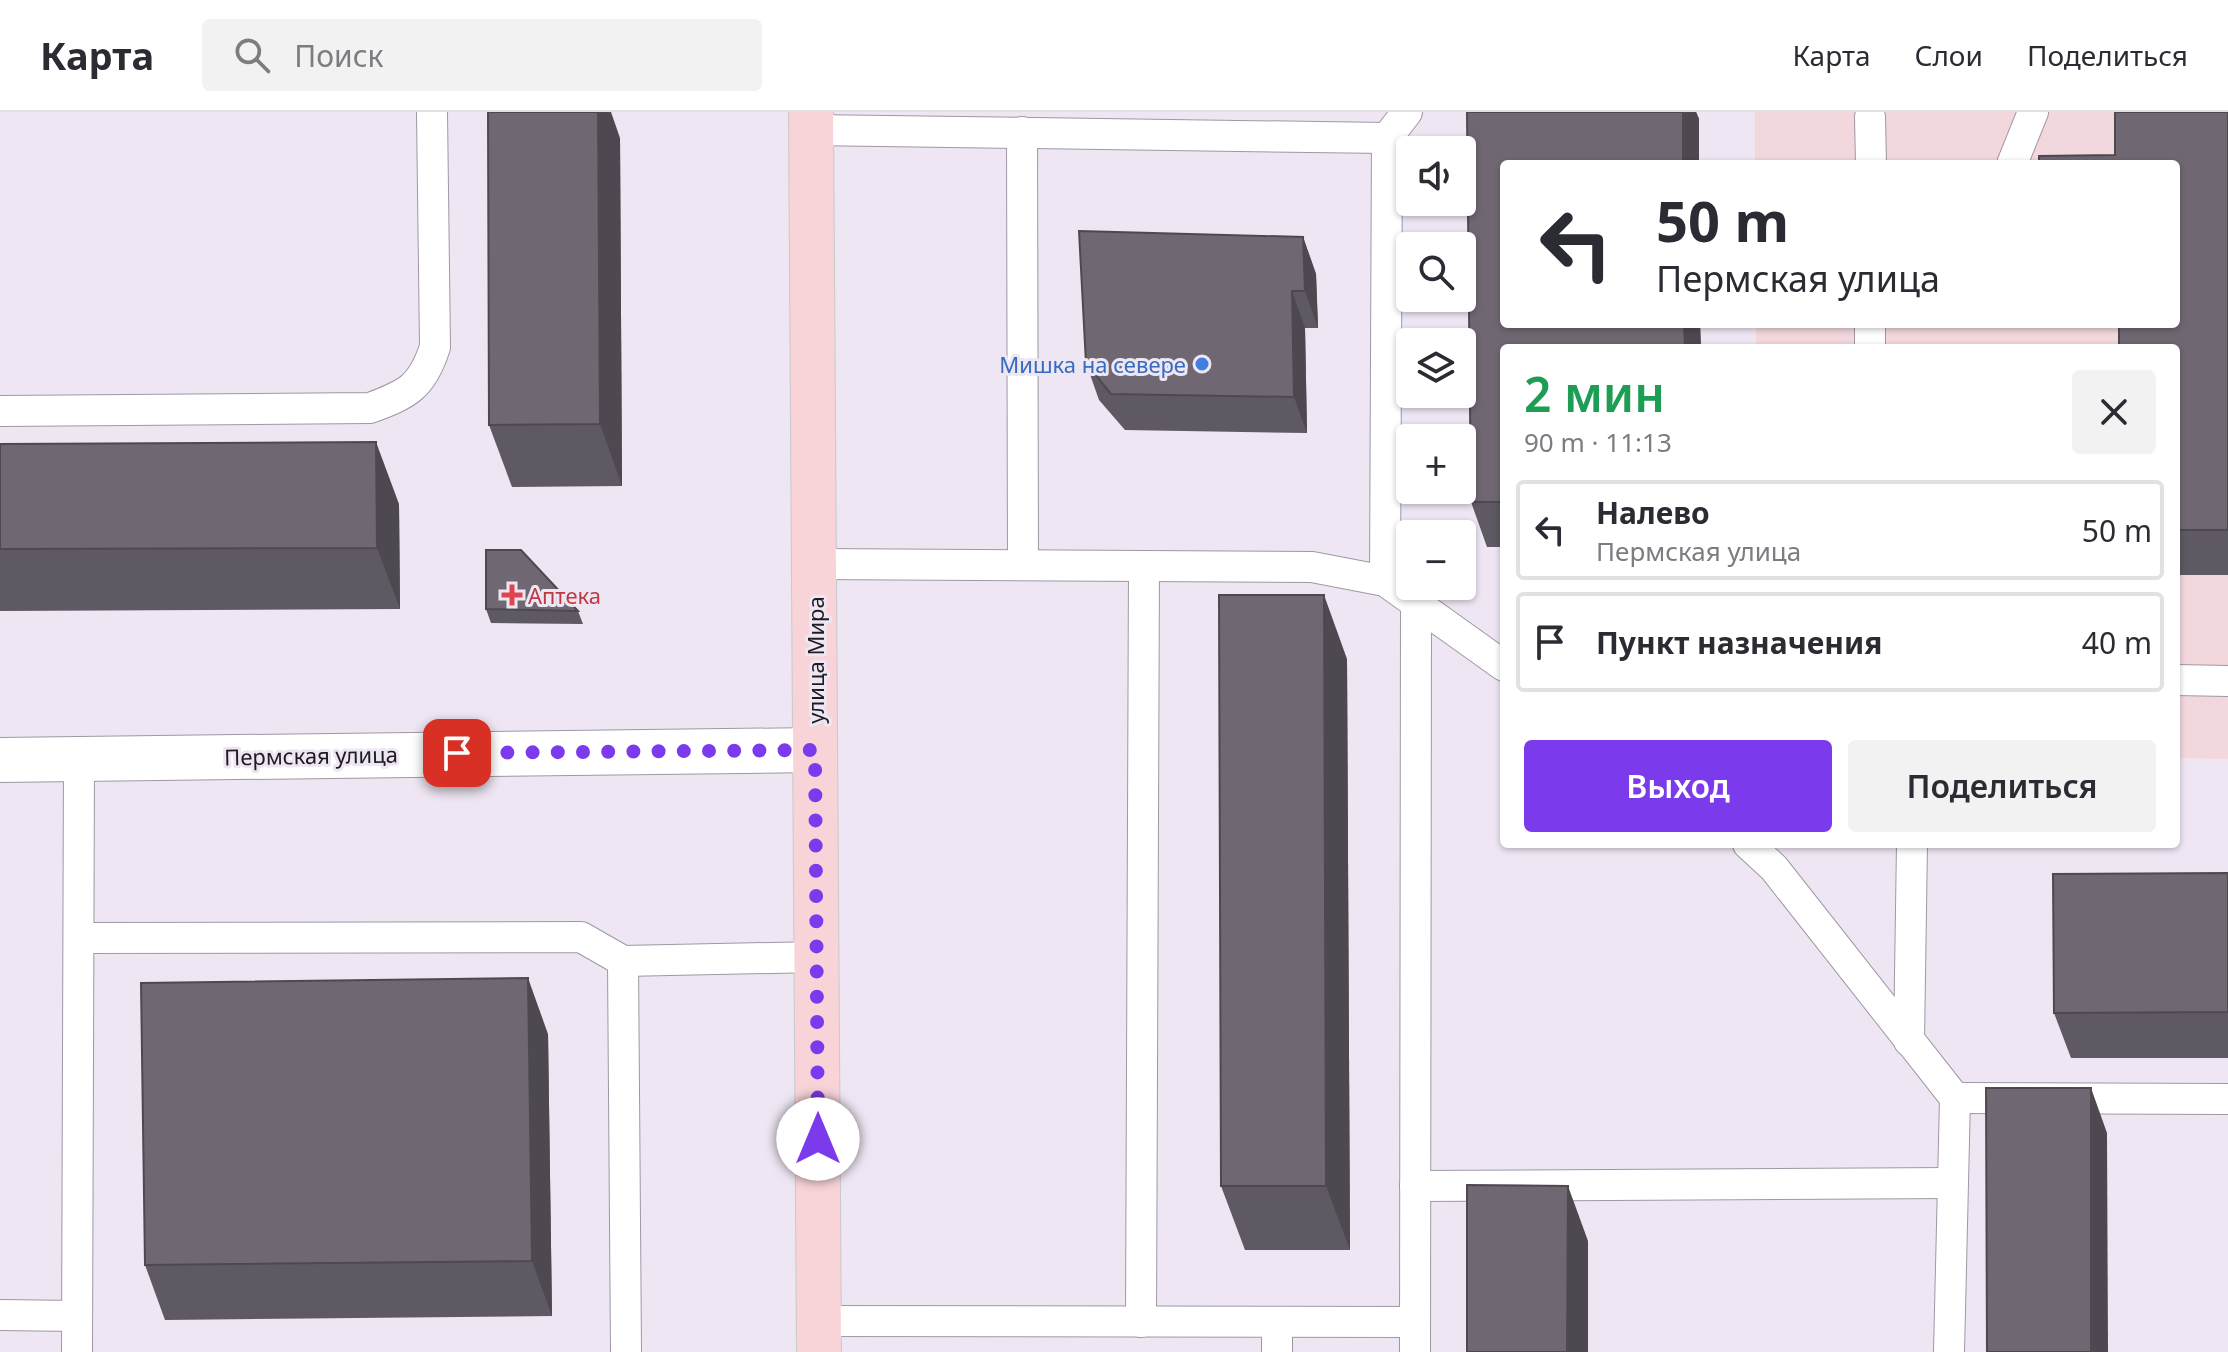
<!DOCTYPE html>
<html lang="ru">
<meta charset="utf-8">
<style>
:root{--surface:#fff;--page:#f2f2f3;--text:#2b2b33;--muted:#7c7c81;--line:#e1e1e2;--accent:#7c3aed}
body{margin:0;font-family:"Noto Sans",sans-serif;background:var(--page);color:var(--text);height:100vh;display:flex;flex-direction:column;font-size:30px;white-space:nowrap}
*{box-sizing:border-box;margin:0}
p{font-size:26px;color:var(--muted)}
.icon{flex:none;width:44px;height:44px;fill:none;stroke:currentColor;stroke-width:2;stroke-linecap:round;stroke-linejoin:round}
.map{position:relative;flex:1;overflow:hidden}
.panel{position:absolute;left:1500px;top:232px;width:680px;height:504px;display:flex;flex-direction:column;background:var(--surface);border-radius:8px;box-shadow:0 2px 6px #0004}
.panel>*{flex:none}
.guide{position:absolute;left:1500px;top:48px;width:680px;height:168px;border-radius:8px;box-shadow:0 2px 6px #0004;background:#fff;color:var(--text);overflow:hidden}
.fabs{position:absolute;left:1396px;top:24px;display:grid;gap:16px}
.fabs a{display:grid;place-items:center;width:80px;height:80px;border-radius:8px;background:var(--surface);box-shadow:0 2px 6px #0004;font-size:40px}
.pin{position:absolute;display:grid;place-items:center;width:68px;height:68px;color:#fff;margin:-34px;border-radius:16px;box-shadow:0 4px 12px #0006}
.me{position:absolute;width:88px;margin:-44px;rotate:0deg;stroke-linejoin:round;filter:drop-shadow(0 0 6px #0008)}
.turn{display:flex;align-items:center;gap:28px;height:168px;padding:0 24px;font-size:36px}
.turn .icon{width:104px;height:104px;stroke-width:2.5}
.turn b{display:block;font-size:56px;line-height:68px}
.round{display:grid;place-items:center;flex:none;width:84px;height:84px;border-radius:8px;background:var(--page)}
.summary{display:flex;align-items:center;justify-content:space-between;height:136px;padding:0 24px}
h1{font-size:48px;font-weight:600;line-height:60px;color:#1e9e55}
.action{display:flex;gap:16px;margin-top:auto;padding:16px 24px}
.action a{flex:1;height:92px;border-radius:8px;background:var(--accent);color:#fff;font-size:32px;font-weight:600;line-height:92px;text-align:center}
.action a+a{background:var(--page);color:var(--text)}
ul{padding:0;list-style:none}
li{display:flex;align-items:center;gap:24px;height:100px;margin:0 16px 12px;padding:0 8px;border:4px solid var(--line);border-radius:8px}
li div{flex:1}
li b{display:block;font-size:30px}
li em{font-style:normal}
header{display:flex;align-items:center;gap:48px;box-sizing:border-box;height:112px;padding:0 40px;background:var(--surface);border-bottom:2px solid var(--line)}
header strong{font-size:38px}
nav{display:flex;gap:44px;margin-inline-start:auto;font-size:28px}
.search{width:560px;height:72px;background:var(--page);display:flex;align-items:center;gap:20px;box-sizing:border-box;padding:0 28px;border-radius:8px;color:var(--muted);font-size:30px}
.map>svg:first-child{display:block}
.education{fill:#f2d8dd}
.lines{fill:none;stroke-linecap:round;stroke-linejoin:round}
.lane-casing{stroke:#9f98a4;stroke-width:32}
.secondary-casing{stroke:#9f98a4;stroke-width:46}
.primary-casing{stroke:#c9c9c9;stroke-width:46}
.lane{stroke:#fff;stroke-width:30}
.secondary{stroke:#fff;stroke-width:44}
.primary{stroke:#f8d4d9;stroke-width:44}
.wall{fill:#5f5963}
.shaded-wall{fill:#4e4950}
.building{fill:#6f6873;stroke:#4e4950;stroke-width:2}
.route{stroke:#7c3aed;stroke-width:14;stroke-dasharray:0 25.2}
.shop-dot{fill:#3f7fe0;stroke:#eee6f3;stroke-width:3}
.health-dot{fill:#e0444e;stroke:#eee6f3;stroke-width:3}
.labels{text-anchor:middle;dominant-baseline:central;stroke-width:6;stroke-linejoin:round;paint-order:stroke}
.shop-label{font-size:22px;fill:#366cbe;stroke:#eee6f3;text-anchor:end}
.health-label{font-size:22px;fill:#be3a42;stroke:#eee6f3;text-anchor:start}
.street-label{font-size:22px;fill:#1e1c20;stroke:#eee6f3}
</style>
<header>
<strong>Карта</strong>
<div class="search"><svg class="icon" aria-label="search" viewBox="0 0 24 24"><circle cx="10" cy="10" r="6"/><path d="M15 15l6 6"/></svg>Поиск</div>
<nav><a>Карта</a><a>Слои</a><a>Поделиться</a></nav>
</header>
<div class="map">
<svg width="2228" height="1240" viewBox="0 0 2228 1240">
<rect width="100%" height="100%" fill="#eee6f3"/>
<path class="education" d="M1755,0H2228V647L2176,646V236H1756V212H2176V52H1755Z"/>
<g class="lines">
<g class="lane-casing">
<g id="lane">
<path d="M1870,5L1871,52"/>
<path d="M811,18L1387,26"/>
<path d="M1022,20L1023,453"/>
<path d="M2012,52L2033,0"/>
<path d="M1870,212V236"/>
<path d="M0,299L370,296C408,282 422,275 435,235L432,0"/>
<path d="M815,452L1312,455L1385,469L1504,554"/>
<path d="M1385,469L1387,26L1407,0"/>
<path d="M2176,568L2228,569"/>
<path d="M1748,732L1774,756L1955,986L1949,1240"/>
<path d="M79,826L581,825L623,849L626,1240"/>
<path d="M623,849L817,845"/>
<path d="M1909,929L1912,732"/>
<path d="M1955,986L2228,987"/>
<path d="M1415,1074L1951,1071"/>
<path d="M0,1203L77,1204"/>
<path d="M819,1209L1415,1210"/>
<path d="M1141,1210L1144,454"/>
<path d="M77,1240L79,647"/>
<path d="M1277,1240V1210"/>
<path d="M1415,1240L1416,491"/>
</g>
</g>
<g class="secondary-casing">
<path id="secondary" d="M0,648L815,638"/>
</g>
<g class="primary-casing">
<path id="primary" d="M811,0L819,1240"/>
</g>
<use href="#lane" class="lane"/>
<use href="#secondary" class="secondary"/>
<use href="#primary" class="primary"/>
</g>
<g class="wall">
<path d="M1467,0H1696L1699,7V52H1504V212H1700L1701,236H1504V435H1487L1471,390Z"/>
<path d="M2228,0V463H2176V212L2115,43Z"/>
<path d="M620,26L622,374L512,375L489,313Z"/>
<path d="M1303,125L1316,162L1318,216H1305L1307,321L1125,318L1099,288L1086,251Z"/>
<path d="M0,332L399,392L400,497L0,499Z"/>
<path d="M486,497L578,499L583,512L491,511Z"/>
<path d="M1347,547L1350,1138H1245L1221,1074Z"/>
<path d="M2228,761V946H2071L2054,901Z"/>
<path d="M548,922L552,1204L165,1208L145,1153Z"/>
</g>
<g class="shaded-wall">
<path d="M598,0H611L620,26L622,374L600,312Z"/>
<path d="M1683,0H1696L1699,7V52H1683Z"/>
<path d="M1303,125L1316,162L1318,216L1305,179Z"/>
<path d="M1292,179L1305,216L1307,321L1294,285Z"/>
<path d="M1684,212H1700L1701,236H1685Z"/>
<path d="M376,330L399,392L400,497L377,436Z"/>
<path d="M1324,483L1347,547L1350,1138L1326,1074Z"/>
<path d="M528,866L548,922L552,1204L532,1149Z"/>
<path d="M2091,976L2107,1021L2108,1240H2091Z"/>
<path d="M1568,1074L1588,1129V1240H1567Z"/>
</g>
<g class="building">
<path d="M488,0H598L600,312L489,313Z"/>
<path d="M1467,0H1683V52H1504V212H1684L1685,236H1504V390H1471Z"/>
<path d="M2115,0H2228V418H2176V236H2119V212H2176V52H2039V44L2115,43Z"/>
<path d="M1079,119L1303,125L1305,179H1292L1294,285L1111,282L1086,251Z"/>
<path d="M376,330L377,436L0,437V332Z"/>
<path d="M486,438H521L578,499L486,497Z"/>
<path d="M1219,483H1324L1326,1074H1221Z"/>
<path d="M2228,761V900L2054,901L2053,762Z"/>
<path d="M528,866L532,1149L145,1153L141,871Z"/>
<path d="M1986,976H2091V1240H1987Z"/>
<path d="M1467,1073L1568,1074L1567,1240H1467Z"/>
</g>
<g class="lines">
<path class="route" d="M457,641L815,638L818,1027"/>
</g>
<circle class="shop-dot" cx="1202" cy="252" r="8"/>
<path class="health-dot" d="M508 471h8v8h8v8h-8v8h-8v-8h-8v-8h8z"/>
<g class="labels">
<g class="shop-label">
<text x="1186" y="252">Мишка на севере</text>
</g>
<g class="health-label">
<text x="528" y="483">Аптека</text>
</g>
<g class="street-label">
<text transform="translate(815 548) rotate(-90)">улица Мира</text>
<text transform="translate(311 643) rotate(-1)">Пермская улица</text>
</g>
</g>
</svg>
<div class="fabs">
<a><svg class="icon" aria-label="sound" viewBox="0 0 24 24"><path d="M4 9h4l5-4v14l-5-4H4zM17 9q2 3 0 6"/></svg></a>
<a><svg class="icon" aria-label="search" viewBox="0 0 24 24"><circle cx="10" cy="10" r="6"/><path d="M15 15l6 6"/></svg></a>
<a><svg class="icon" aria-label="layers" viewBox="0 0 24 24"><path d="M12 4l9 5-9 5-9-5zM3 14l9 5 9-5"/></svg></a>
<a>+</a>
<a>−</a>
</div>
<div class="pin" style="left:457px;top:641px;background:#d93025"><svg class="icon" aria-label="arrive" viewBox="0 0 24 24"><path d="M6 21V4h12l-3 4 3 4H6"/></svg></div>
<svg class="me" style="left:818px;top:1027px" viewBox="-20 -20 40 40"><circle r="19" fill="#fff"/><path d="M0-13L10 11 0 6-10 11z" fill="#7c3aed"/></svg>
<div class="guide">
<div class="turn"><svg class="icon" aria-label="left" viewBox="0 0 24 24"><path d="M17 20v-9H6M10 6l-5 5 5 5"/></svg><div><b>50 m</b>Пермская улица</div></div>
</div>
<section class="panel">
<div class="summary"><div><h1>2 мин</h1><p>90 m · 11:13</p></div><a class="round"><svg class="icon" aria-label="close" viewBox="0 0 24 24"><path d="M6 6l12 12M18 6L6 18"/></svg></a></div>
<ul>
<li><svg class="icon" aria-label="left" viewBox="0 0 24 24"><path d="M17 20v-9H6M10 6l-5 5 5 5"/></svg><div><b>Налево</b><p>Пермская улица</p></div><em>50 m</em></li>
<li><svg class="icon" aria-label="arrive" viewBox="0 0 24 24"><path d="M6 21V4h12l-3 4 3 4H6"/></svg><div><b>Пункт назначения</b></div><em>40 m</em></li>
</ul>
<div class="action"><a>Выход</a><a>Поделиться</a></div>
</section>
</div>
